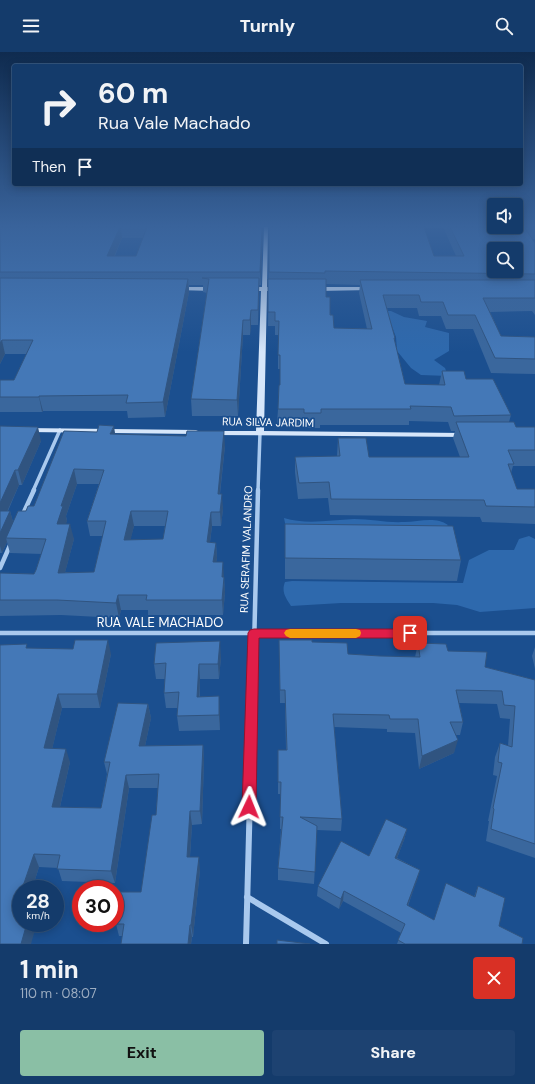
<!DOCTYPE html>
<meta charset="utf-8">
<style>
:root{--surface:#143b6b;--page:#1d4271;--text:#f1f3f6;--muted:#9dadc1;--line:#33557e;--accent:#8abfa5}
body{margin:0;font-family:"DM Sans",sans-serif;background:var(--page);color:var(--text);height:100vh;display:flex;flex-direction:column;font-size:15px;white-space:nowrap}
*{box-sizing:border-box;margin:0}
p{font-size:13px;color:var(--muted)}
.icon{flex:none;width:22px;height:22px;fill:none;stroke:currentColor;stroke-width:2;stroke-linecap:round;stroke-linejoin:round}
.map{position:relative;height:892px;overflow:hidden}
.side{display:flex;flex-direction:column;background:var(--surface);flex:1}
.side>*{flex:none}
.banner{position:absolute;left:12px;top:12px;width:511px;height:122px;border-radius:4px;box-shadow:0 2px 10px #0003,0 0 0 1px var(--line);background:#143b6b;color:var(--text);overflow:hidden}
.tools{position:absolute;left:487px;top:146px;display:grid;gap:8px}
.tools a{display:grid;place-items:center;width:36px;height:36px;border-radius:4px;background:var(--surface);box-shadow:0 2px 10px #0003,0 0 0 1px var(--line);font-size:20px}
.speed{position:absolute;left:12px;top:828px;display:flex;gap:8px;font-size:20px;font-weight:700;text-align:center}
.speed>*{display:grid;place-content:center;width:52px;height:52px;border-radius:50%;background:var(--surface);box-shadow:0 2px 10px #0003,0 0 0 1px var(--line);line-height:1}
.speed small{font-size:10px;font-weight:400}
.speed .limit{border:6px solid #d22;background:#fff;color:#111}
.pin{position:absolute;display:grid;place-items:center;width:34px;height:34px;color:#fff;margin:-17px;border-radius:8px;box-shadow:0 2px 6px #0006}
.me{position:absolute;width:44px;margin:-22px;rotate:2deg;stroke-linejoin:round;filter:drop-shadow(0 0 3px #0008)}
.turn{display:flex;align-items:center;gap:14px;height:84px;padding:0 20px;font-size:18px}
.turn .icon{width:52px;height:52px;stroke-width:2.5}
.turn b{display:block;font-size:28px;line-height:34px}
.then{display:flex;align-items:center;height:38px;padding:0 20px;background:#0003;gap:8px;font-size:15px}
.round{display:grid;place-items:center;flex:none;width:42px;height:42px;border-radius:4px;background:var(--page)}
.summary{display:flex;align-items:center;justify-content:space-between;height:68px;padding:0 20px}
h1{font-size:24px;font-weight:800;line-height:30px}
.primary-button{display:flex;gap:8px;margin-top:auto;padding:8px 20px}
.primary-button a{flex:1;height:46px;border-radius:4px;background:var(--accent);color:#111;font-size:16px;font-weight:800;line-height:46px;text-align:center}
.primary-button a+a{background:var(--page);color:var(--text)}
header{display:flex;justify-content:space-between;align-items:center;height:52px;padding:0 20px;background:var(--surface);font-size:18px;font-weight:800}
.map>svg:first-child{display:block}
.green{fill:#2e69ad}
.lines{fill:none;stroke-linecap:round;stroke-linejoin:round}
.street-far2{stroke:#a9c9ee;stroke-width:3.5}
.street-far1{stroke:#a9c9ee;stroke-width:4.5}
.street{stroke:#a9c9ee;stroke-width:6}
.secondary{fill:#d6e6fa;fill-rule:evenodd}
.wall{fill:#3a679d;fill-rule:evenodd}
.shaded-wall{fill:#305480}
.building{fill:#4478b7;stroke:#305480;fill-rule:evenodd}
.route{fill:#e11d48;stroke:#92132f}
.slow{fill:#f59e0b}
.labels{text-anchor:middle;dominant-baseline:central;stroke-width:3.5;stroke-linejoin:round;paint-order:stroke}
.street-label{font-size:11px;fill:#fff;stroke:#1b4f8f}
.near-street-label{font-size:13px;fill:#fff;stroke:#1b4f8f}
</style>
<header><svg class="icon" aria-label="menu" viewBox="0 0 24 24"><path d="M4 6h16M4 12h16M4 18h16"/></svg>Turnly<svg class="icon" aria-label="search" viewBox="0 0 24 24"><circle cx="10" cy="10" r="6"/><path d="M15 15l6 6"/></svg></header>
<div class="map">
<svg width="535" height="892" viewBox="0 0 535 892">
<rect width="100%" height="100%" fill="#1b4f8f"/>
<g class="green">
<path d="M386,259H391L404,265L427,269L425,275L449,281V299L434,308L445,316L448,324L421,323L411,316L397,299L396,285Z"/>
<path d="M284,466C306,473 331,468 354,467C371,467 387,471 404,470C419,470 435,464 448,473L445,476H286Z"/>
<path d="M529,484L535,487V556L480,560L457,553L433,551H341L291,554C286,546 281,540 285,530L292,529L463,531L469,508L489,498H514L519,487Z"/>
</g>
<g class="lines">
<g class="street-far2">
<path d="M33,439L60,378"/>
<path d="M258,439L260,381"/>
</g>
<g class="street-far1">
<path d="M23,462L34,438"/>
<path d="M0,516L11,491"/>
<path d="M0,581H535"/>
<path d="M253,635L258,438"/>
</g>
<g class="street">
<path d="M247,845L326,892"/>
<path d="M246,892L253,634"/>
</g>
<g class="secondary">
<path d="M264,175H268L267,235H279L282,237L279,239H267L264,379L464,381H467L468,383L467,385L211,383L210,381L214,379H256L261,239H249L246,237L249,235H262Z"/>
<path d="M179,235H213L216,237L213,239L177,238V236Z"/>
<path d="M369,235L371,236V238L317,239L314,237L317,235Z"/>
<path d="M25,376L196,378L200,380L196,382L28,380L24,378Z"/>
</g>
</g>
<g class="wall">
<path d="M0,175H263L261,233H259L258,273H251L250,283H243L238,364H192L191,347L207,241L203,240V233H189V240L165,365L128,366L127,359H43L42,360H0V328H14L27,302H5L0,312ZM122,186H143L136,204H115Z"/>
<path d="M269,175H424L434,204H456L443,175H535V187H532L535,191V263L532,259L490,260L501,284L535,285V322L491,321L473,277H446L441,264H419L417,256H387L395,286V290L405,332L439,333L442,319L466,327L511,363L509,370L516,375H535V414H513L511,421L517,437H535V472L482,470L480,465L330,463L328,446L298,447L295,420V405L337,404L338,386L369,405H460L453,386L455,379H451L448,370L409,369V373H320V376H303V373L277,372L278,357L280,333V317H278V283H275V274H268ZM326,232L360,233L359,241L367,277L334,276L326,245Z"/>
<path d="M0,374L41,389L22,433H19L8,459H10L13,470L26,459L34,454L64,379L115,383L225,394L220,442L223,457L221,474H212L210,490L216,491L217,506L216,510L224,525L225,540L223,563H148V558H121L119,566L61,563L0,564V521L34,522L36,518L42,502L10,501L7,490L2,501H0ZM77,432H99L87,469L90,484H103L94,520H65L74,487L65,472L67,469L66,464ZM134,474H165L163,487L130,488Z"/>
<path d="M285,472L461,508L457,529L285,527Z"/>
<path d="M279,588L312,590L348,602L380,604L415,605L418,591L448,599L485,615L535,628V806L486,789L489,769H488L497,724L493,723L495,705L500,691L508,694L510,667L500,666L497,652L459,651L463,670L460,683H456L454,701L419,717L415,681L387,680V677L334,675L342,767L341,779L317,778L314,832L278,828V816L281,777H280V742H278V698H286L285,651H280Z"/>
<path d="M535,595V617L532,604Z"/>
<path d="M28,596L111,602L100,656H62L52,697L70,710L60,755L101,756L107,722L104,710L148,652L151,666L145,694L203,693L204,707L202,772L192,773L190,805L200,818L193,885H192L191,892H121L123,884H119L116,872L141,840L156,763L158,736H129L115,831L62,829L58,816L39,815L32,837H21L0,892Z"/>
<path d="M221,605L219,627H200V645L220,660V678L179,679L177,664V656H166L164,641L165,627H156L154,612Z"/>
<path d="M407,777L404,788L397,806L420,818L408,854L434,868L474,845L478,834L499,874L522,892H397L401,881L343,849L339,857L317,844L318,834L369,804Z"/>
</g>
<g class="shaded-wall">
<path d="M120,175H121L122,186L109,216L107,204Z"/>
<path d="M262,175H263L261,233L260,220Z"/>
<path d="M259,226V240L258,273V258Z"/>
<path d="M188,227L189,240L165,365L163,350Z"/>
<path d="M251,258V273L250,283V268Z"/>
<path d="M243,268V283L238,364L237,348Z"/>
<path d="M2,288L5,302L0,312V291Z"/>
<path d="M39,344L43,359L42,360L39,345Z"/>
<path d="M114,374L116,388L110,382Z"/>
<path d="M38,375L41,389L22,433L18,418Z"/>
<path d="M224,379L225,394L218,457V442Z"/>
<path d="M74,417L77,432L66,464L67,469L61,487L57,472L61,454Z"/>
<path d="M15,418L19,433L1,473L0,470V451Z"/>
<path d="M222,442L223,457L221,474L220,460Z"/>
<path d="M10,459L14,473L6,486L7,490L2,501L0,494V481Z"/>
<path d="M131,459L134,474L127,503L124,488Z"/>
<path d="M211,460L212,474L208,505L207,490Z"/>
<path d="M70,472L74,487L61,536L58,521Z"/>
<path d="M216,491L217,506L214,525L213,510Z"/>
<path d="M223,510L224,525H222Z"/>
<path d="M224,525L225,540L223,563L222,548Z"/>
<path d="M118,543L121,558L119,566L116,551Z"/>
<path d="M108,588L111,602L100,656L97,642Z"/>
<path d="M220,589L221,605L219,627L218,612Z"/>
<path d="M199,612L200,627L199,660L197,645Z"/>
<path d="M58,642L62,656L49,710L44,696Z"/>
<path d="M219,644L220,660V678L219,663Z"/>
<path d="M148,652L151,666L142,708L139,694Z"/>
<path d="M458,688L454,701L419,717L422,704Z"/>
<path d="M203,693L204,707L202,772L200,759Z"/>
<path d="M66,697L70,710L57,768L52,755Z"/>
<path d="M126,723L129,736L115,831L111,819Z"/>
<path d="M190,759L192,773L189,818L187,805Z"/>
<path d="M407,777L404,788L393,816L395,806Z"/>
<path d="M34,802L39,815L32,837H22Z"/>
<path d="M199,805L200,818L193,885L191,873Z"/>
<path d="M420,818L417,829L404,863L407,853Z"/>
<path d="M21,839V869L15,857Z"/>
<path d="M344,839L343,849L339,857L341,847Z"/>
<path d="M27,871H37L31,892H21Z"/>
<path d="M190,873L192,885L191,892H188Z"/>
</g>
<g class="building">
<path d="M0,175H120L107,204H136L147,175H262L260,220H0Z"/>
<path d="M269,175H424L434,204H464L450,175H524L535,191V222L325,219V221L269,220ZM494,197H516V219H494Z"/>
<path d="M0,226L188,227L163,350L126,351L128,343L39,344V345H0V328H14L33,288H2L0,291Z"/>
<path d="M202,226H259L258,258H251L250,268H243L237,348L191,347L209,227Z"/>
<path d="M268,227H326V245H330V263H333L334,276L372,277L360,228H535V246H483L501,284L535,285V307L495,306L475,263H448L443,250H421L419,243H383L395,286H394L405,332L445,333L442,319H464L466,327H493L511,363L454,364L451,355L410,354L411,357H321V361H304V357H278L279,333H280V303H278L279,269H275V260H268Z"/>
<path d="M456,370H514L516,375H535V398H508L514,412H508L517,437H535V455L486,454L484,448L331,447L329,430L299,431L295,405L340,404L338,386H366L369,405H469Z"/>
<path d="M99,373L114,374L110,382L186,384L187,379H224L218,442H222L220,460H211L207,490L216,491L213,510H223L222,525H224L222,548H146L147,543H118L116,551L57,548H0V521L34,522L36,518L46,487L6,486L18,459H26L28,454H34L64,379L97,380ZM74,417L104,418L87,469H106L94,520L58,521L70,472H57L63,454H61ZM131,459H168L163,487L124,488Z"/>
<path d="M0,374L38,375L18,418H15L0,451Z"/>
<path d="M0,459H10L0,481Z"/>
<path d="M285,472L453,474L461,508L285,506Z"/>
<path d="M75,588H108L97,642H58L44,696L66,697L52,755L101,756L110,710H104L118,651L148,652L139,694L203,693L200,759H190L187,805H199L191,873H190L188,892H121L124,872H116L120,840H141L152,763H156L159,722L126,723L111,819L57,817L60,803L34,802L22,837H21V839L15,857H21V871H27L21,892H0V593L27,592L26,596L73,597Z"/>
<path d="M279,588H312V590L347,591L348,602L380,604L420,605L418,591L446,592L448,599L487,600L485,615L535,628V792L491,777L494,757L493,756L502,711L498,710L500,691L512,695L515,654L504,653L502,639L456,638L463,670H450L458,688L422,704L418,667H390L389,663L333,662L342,767L300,765L317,774L315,820L278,816L283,765H280L281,730H278V698H287L285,638H280Z"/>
<path d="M220,589L218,612H199L197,645L219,644V663L177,664L179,640L164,641L166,611L154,612L156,591Z"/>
<path d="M386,767L407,777L395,806L420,818L407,853L434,868L446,831L475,845L478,834L505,846L499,874L523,886L522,892H405L398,888L405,872L344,839L341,847L318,834L341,789L369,804Z"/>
<path d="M277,888L310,892H277Z"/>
</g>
<linearGradient id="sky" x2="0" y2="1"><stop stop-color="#0f2b4f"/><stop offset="0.58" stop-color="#39639b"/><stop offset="1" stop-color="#39639b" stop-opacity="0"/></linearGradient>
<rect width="535" height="300" fill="url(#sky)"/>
<path class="route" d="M254,577H410L414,578L416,581L414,584L410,586H259L256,755L254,760L249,762L244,760L242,755L248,581L250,578Z"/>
<path class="slow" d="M290,577H356L360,578L361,581L360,584L356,586H290L286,584L284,581L286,578Z"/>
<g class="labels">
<g class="street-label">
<text transform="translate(268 370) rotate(1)">RUA SILVA JARDIM</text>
<text transform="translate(246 497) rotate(-88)">RUA SERAFIM VALANDRO</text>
</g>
<g class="near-street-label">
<text x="160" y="570">RUA VALE MACHADO</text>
</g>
</g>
</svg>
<div class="tools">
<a><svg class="icon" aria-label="sound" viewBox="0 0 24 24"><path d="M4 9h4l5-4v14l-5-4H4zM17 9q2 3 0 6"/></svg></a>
<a><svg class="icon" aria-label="search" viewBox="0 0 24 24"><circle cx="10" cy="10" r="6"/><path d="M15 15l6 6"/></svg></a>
</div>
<div class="speed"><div>28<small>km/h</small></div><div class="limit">30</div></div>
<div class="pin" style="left:410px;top:581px;background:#d93025"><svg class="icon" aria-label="arrive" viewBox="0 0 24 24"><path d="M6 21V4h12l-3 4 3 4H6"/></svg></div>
<svg class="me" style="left:249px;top:755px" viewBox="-20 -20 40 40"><path d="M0-17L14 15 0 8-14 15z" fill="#e11d48" stroke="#fff" stroke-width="4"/></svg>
<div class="banner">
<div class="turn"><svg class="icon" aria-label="right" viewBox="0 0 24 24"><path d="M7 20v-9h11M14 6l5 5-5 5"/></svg><div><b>60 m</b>Rua Vale Machado</div></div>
<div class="then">Then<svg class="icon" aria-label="arrive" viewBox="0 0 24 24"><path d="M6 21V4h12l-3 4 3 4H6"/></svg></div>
</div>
</div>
<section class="side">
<div class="summary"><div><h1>1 min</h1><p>110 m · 08:07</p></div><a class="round" style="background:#d93025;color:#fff"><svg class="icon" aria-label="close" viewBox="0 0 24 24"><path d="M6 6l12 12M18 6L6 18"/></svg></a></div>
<div class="primary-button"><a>Exit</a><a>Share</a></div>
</section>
